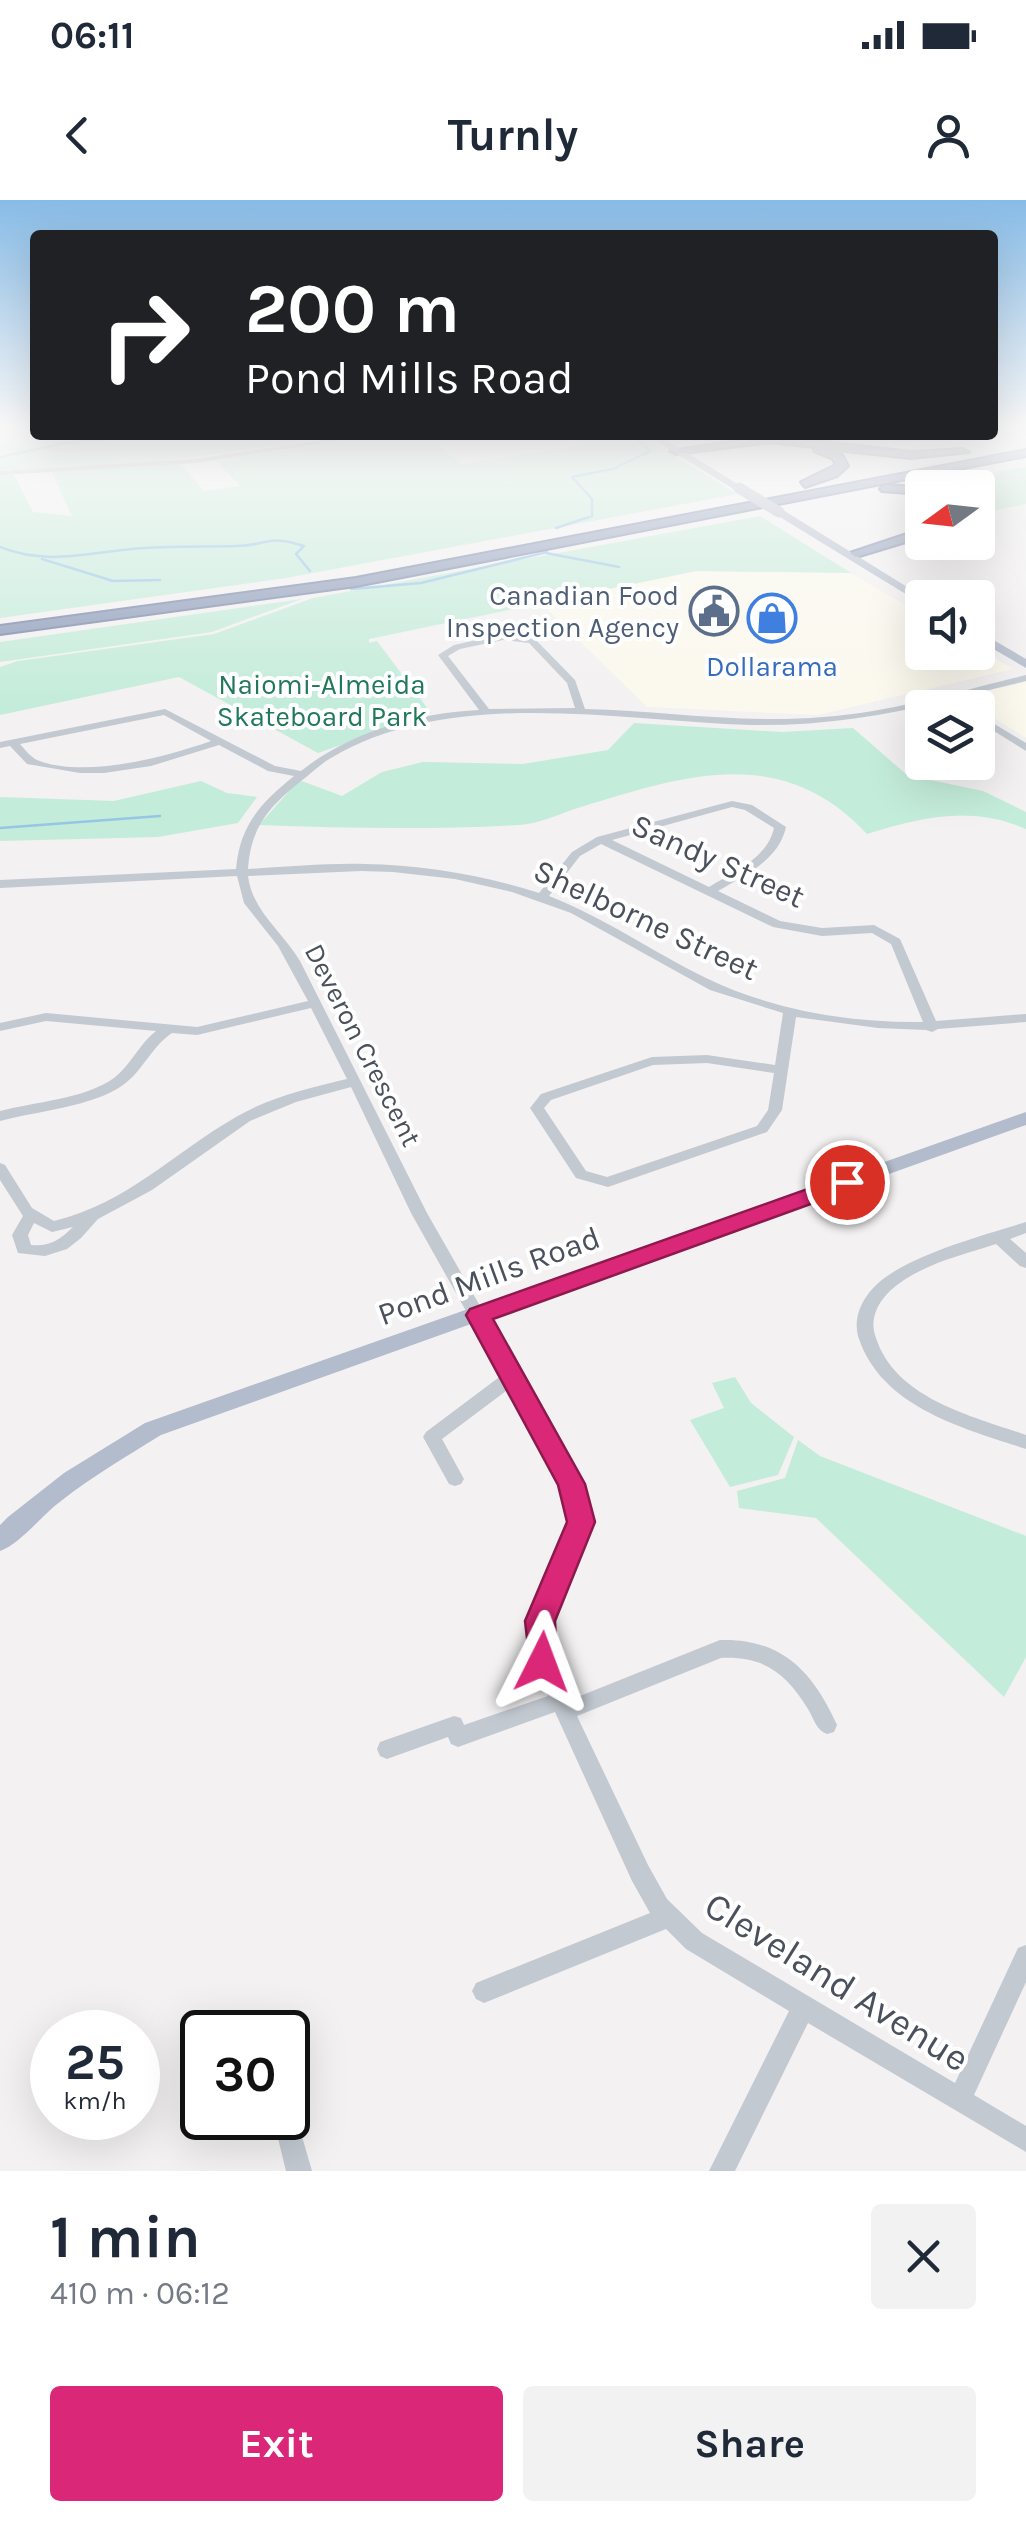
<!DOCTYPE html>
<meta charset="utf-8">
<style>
:root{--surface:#fff;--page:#f2f2f3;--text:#1f2937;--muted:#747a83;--accent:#db2777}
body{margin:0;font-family:Karla,sans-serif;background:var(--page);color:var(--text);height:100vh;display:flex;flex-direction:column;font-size:38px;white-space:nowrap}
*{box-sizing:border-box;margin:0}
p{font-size:32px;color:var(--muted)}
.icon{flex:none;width:55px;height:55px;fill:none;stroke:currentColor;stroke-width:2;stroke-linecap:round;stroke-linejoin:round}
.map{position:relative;height:1971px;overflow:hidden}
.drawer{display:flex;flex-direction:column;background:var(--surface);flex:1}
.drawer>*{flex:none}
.hud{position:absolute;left:30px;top:30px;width:968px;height:210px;border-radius:10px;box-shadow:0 10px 40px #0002;background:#202124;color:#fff;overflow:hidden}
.needle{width:65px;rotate:255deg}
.fabs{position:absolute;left:905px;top:270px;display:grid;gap:20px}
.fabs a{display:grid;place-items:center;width:90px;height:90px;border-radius:10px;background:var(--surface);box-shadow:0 10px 40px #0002;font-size:50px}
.speed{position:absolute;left:30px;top:1810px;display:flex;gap:20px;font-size:50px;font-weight:700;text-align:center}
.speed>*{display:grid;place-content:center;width:130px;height:130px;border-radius:50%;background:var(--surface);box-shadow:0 10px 40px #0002;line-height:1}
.speed small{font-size:25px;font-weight:400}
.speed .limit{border:5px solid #111;border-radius:15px;background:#fff;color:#111}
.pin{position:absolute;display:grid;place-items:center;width:85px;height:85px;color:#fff;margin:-42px;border:5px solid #fff;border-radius:50%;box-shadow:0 2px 10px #0007}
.me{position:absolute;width:110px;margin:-55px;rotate:3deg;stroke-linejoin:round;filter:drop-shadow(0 0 8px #0008)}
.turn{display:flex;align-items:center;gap:35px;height:210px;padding:0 50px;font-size:45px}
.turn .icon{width:130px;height:130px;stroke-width:2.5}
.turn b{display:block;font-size:70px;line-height:85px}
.round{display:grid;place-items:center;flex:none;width:105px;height:105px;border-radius:10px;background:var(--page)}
.headline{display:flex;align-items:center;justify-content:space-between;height:170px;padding:0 50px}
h1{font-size:60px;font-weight:700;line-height:75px}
.cta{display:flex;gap:20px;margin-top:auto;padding:20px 50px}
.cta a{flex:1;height:115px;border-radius:10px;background:var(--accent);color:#fff;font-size:40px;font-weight:700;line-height:115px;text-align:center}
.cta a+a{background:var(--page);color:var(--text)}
.status{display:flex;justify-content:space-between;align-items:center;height:70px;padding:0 50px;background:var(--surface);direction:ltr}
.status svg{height:28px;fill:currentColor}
header{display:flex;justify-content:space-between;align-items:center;height:130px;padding:0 50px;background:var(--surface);font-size:45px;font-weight:700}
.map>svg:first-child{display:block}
.commercial{fill:#fbf9ed}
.green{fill:#c4ecda}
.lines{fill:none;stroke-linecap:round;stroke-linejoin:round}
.stream{stroke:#95c6e4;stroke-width:2.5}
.highway-casing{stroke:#7987a6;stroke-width:4}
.minor{fill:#c3c9d1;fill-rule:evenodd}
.major{fill:#b3bccc;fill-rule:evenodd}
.highway{fill:#8d9cba;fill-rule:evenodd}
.major-bridge{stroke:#b3bccc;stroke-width:11}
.route{fill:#db2777;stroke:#8e194d;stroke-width:2.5}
.labels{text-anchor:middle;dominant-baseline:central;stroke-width:8;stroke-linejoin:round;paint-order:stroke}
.far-service-label{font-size:28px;fill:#4e5e75;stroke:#fff;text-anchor:end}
.far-shop-label{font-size:28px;fill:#366cbe;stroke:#fff}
.far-park-label{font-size:28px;fill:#21785b;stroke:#fff}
.far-street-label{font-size:28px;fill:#4a515c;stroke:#fff}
.street-label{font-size:32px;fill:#4a515c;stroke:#fff}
.near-street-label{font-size:38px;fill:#4a515c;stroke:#fff}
</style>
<div class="status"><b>06:11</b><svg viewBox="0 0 49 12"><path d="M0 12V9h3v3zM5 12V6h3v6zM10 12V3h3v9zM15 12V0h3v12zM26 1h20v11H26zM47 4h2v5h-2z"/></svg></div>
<header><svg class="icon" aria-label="back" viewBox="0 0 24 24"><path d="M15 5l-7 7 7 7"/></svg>Turnly<svg class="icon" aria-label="person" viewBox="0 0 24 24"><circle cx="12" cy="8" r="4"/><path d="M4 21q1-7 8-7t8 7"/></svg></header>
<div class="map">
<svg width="1026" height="1971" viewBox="0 0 1026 1971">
<rect width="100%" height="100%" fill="#f3f1f1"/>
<g class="commercial">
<path d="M696,371L851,373L922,415V452H978V448L1013,469L818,515L647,507L541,403Z"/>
<path d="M1026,482V538L960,497Z"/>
</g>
<g class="green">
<path d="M0,227H35V235H350L165,261L0,271Z"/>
<path d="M381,235H427L461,264L594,243L584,235H640L738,294L286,378L0,418V274L13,273L33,312L72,316L51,271L181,264L204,291L240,286L216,261Z"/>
<path d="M1026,266V304L992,311L994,273Z"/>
<path d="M760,316L851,373L696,371L369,439V443L377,441L431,513L318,553L179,477L0,515V467L18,461L214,434L313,398Z"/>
<path d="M302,399L212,432L0,462V442Z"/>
<path d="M634,523L782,532L853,528L907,575L983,591L1026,612V629C971,605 922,617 867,634C783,543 685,575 584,606C563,612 540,624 518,625C432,630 344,628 259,625L299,580L342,596L382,572L423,562L523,564L608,550Z"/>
<path d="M201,581L227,593L257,597L238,623L158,637L0,641V597L114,601Z"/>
<path d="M735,1177L751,1203L794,1237L778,1275L730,1287L690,1220L724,1208L712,1183Z"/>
<path d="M798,1240L820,1256L1026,1336V1457L1004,1497L816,1318L739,1308L737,1291L785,1278Z"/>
</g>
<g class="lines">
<g class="stream">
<path d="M0,257L65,243L148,235"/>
<path d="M556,328L592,316V299L572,277L613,269L650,251L633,235"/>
<path d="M0,347C49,367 94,351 144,348C175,346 206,347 237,346C271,345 265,334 304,346L296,354L310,371"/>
<path d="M546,353L619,367"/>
<path d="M42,359L113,381L160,380"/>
<path d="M351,389L421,383L547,352"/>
<path d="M0,628L160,616"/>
</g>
<g class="highway-casing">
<g id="highway">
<path d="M770,236L911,252L963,249L969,252L911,258L827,249L842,255L848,266L837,276L805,287L801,282L836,265L833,259L814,251V247L770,242L676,254L670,251Z"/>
<path d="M1026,250V256L356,386L0,434V426L356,378Z"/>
<path d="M886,285L922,287V294L882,291L880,289Z"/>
<path d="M922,329V337L856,357L850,353Z"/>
</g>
</g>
<g class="minor">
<path d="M357,235H376L196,263L0,275V271L196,259Z"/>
<path d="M503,434L535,439L575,480L585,509C664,511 744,524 823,517C893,512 959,491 1026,475V481L956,498L969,508H957L947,500C881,517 818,526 751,525C617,521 453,486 331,558C320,564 311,574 301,581C269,607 251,626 248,669C286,667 326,663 364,664C423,665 483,675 539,693L572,652L597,637L732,601L752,605L786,627C779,660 745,675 718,691L780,721L822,728L874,725L900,739L936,821L1026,814V822L938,829L932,832L926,830L878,828L796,817L782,910L767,932L608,987L576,978L530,908L541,894L652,857L707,855L775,865L783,813L710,790L571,713L512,692L455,679L393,672L361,671L248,676C252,711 283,732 300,761L427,1013L516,1169L520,1170L521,1178L581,1284L590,1322L550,1421L552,1462L570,1500L720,1440C782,1438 813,1472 837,1525L834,1532L827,1534C816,1530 814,1519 808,1509C786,1473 764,1456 721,1458L577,1516L648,1665L667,1699L702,1733L955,1883L1018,1748L1026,1745V1782L974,1895L1026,1926V1952L808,1823L735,1971H709L789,1811L686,1749L666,1729L484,1803L476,1799L472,1791L476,1783L650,1713L632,1681L555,1512L458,1547L451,1544L448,1537L387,1559L380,1556L377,1549L380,1542L454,1516L461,1518L464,1525L548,1496L532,1462L530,1421L572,1322L563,1284L510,1188L442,1239L464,1279L461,1284L455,1286L449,1284L423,1237L426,1232L502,1175L411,1013L351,887L296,902L250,921L152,990L98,1019L81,1038L67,1049L45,1056L18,1053L12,1035L23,1016L0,980V963L5,965L32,1008L54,1021C128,1003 173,953 236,917C270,897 309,888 347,879L311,808L197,835L172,833C151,847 143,871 123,885C92,907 37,911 0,921V911C34,902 85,899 114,878C131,865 139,844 156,831L46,821L0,831V823L46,813L197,827L308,801L278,746L244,703L237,676L0,688V680L236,669C240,624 261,603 294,576L268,571L219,545L151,566L104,573H80L27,564L10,546L0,548V542L165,509L275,566L301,571C350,532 417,513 479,510L438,455L454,445ZM503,440L529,443L567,483L575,508L489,509L448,456L460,449ZM164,515L211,541C166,557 83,579 37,560C31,557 25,550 20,544ZM732,607L745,610L774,628C767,659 733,672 709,687L612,640ZM601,644L773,727L822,736L872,733L891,744L923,822C849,823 772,810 706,778C653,752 605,718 549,696L580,656ZM707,863L774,873L768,910L757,926L607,977L586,971L544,908L551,900L653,865ZM34,1023L52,1032L73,1027C60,1040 49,1047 31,1045L28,1035Z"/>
<path d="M978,514L1026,543V551L978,521Z"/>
<path d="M1026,1022V1033L1010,1039L1026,1053V1068L1020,1066L996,1044C962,1055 919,1065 891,1090C877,1103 869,1120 876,1138C896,1199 972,1216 1026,1235V1249C963,1228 883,1208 859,1139C851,1116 865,1093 883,1079C917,1053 984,1035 1026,1022Z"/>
<path d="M288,1907L294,1909L312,1971H286L273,1918H288Z"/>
</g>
<g class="major">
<path d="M646,235H658L744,288L735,290Z"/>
<path d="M775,310H783L925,398L922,404L775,314Z"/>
<path d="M978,431L1026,459V468L978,440Z"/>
<path d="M1026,912V925L161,1235C127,1256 93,1276 61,1301C43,1314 19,1345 0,1351V1325L8,1317L64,1273L145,1223Z"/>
</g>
<use href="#highway" class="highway"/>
<path class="major-bridge" d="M739,288L779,312"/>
</g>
<linearGradient id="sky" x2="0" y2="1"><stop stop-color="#87bbe6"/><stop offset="0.45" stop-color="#faf9f9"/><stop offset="1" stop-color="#faf9f9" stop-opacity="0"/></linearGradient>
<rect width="1026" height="503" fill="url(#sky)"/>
<path class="route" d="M847,975L858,982L855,988L493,1119L585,1284L595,1322L555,1421L557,1462L552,1472L542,1476L531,1472L525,1421L567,1322L558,1285L466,1115L470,1109Z"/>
<defs>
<g id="civic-ring" transform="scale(2.5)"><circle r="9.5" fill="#fff" stroke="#5c6f8a" stroke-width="1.5"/><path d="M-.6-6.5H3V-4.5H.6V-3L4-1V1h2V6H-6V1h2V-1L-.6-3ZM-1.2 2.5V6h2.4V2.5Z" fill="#5c6f8a"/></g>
<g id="shop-ring" transform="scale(2.5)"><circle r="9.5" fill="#fff" stroke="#3f7fe0" stroke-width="1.5"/><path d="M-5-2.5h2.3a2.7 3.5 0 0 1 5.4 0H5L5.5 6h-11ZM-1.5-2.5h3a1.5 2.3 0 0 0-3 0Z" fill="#3f7fe0"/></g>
</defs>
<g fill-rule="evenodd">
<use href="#civic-ring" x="714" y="411"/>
<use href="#shop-ring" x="772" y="418"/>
</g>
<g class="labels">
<g class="far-service-label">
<text x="679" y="395">Canadian Food<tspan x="679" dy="32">Inspection Agency</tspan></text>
</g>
<g class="far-shop-label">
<text x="772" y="466">Dollarama</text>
</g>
<g class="far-park-label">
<text x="322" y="484">Naiomi-Almeida<tspan x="322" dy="32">Skateboard Park</tspan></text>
</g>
<g class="far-street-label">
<text transform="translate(363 845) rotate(63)">Deveron Crescent</text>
</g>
<g class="street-label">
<text transform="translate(718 661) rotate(24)">Sandy Street</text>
<text transform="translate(646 720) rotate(25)">Shelborne Street</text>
<text transform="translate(489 1076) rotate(-20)">Pond Mills Road</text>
</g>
<g class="near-street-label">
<text transform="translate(837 1782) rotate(32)">Cleveland Avenue</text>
</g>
</g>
</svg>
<div class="fabs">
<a><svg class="needle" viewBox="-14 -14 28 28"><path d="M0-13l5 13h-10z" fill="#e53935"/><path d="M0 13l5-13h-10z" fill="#747a83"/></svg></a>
<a><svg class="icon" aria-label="sound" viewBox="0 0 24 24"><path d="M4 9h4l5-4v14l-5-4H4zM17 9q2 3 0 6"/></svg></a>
<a><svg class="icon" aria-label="layers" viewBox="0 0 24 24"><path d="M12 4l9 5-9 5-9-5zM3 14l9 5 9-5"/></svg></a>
</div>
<div class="speed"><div>25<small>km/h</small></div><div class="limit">30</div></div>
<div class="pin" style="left:847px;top:982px;background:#d93025"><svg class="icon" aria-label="arrive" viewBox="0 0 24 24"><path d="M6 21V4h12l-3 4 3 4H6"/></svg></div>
<svg class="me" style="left:542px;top:1462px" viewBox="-20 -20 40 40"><path d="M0-17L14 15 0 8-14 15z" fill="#db2777" stroke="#fff" stroke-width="4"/></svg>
<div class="hud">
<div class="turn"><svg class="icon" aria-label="right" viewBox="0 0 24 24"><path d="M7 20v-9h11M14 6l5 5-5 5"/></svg><div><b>200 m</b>Pond Mills Road</div></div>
</div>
</div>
<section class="drawer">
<div class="headline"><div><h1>1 min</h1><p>410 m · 06:12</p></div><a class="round"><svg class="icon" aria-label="close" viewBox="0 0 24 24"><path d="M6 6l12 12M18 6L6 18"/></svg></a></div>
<div class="cta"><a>Exit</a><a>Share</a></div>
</section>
